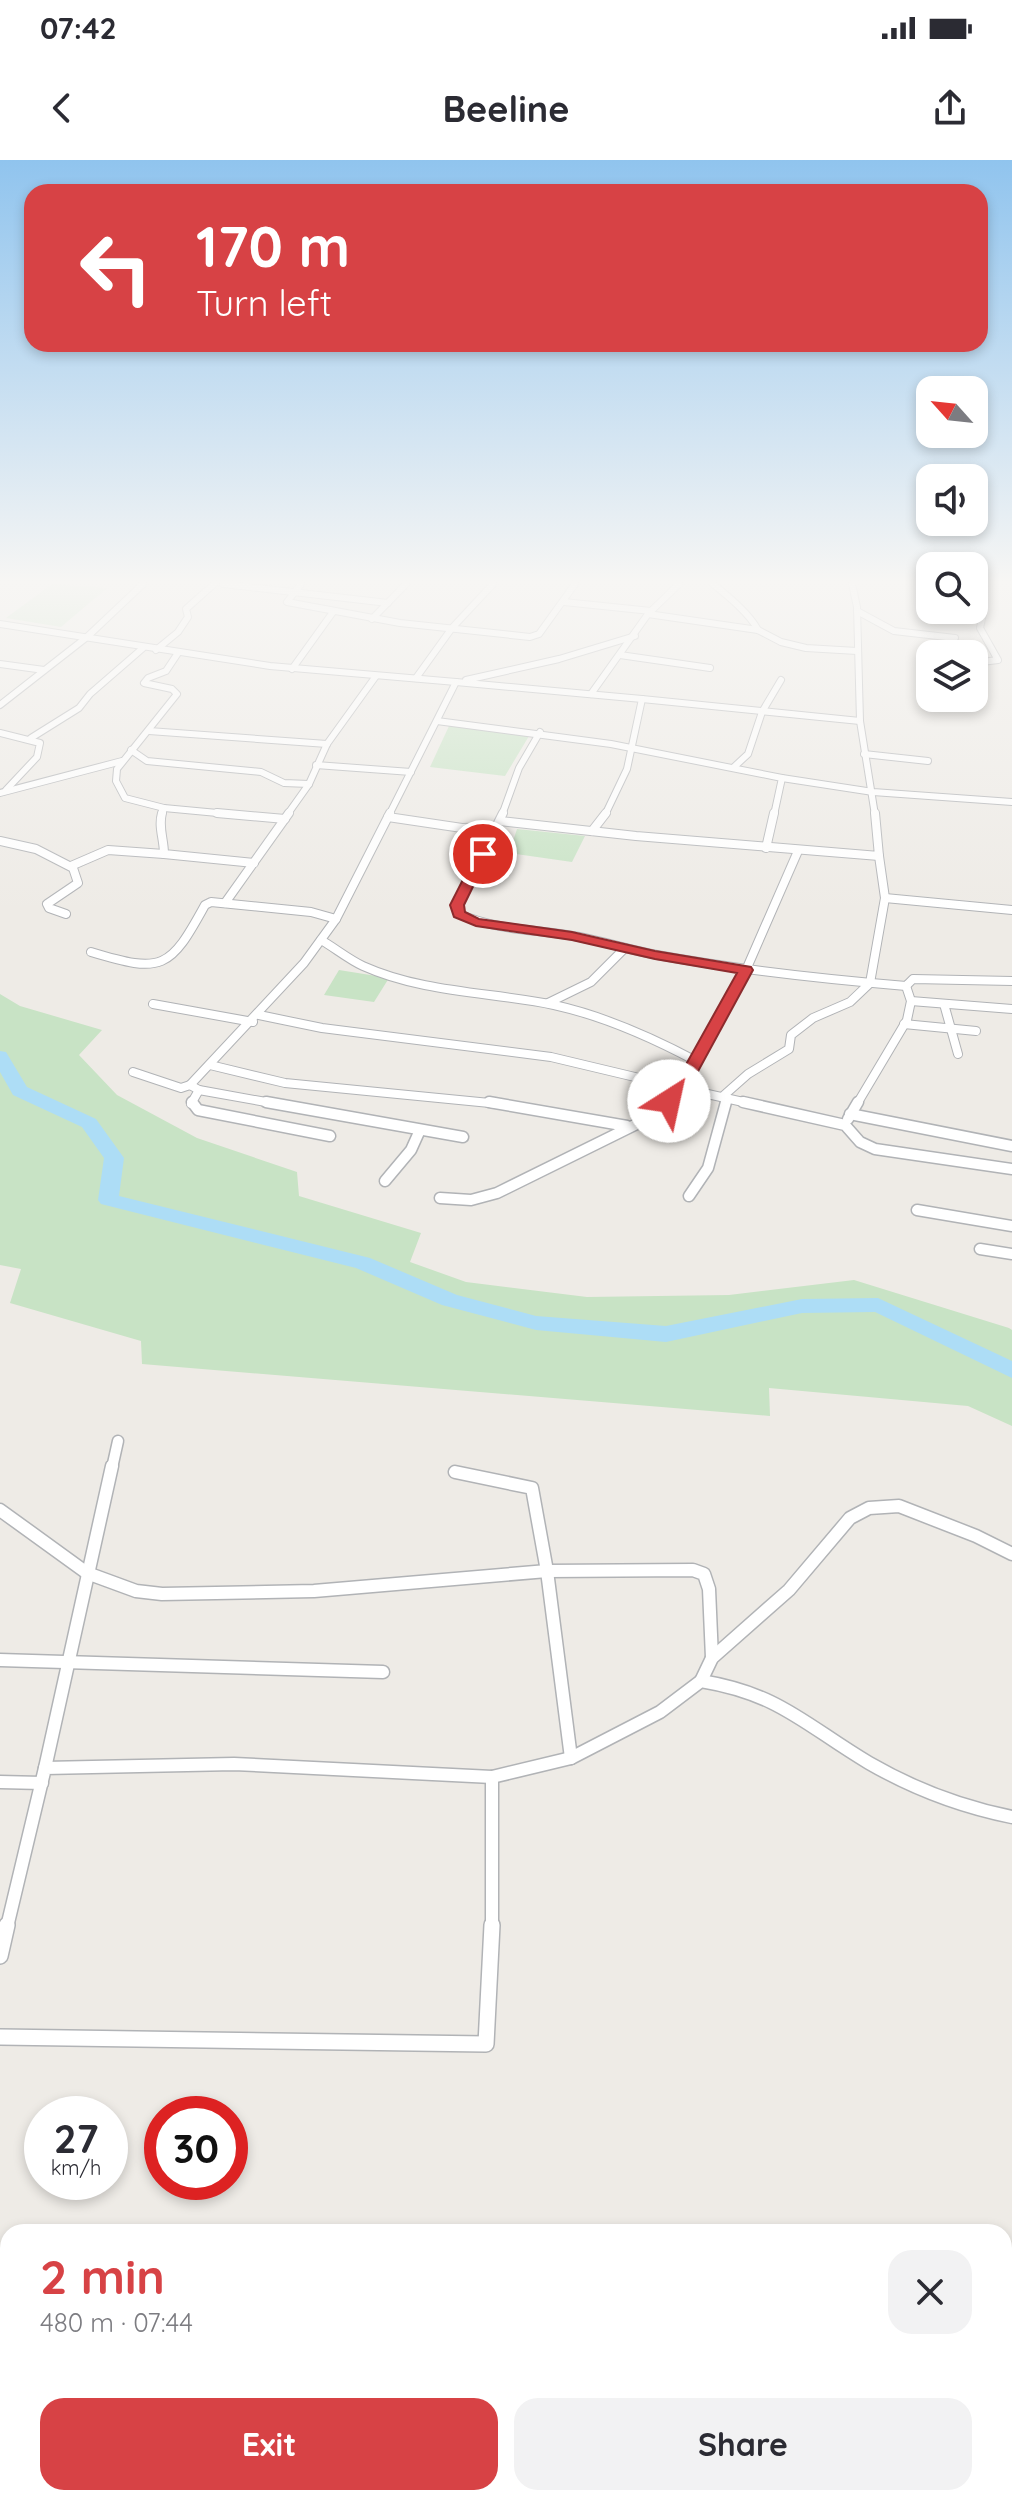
<!DOCTYPE html>
<meta charset="utf-8">
<style>
:root{--surface:#fff;--page:#f2f2f3;--text:#2b2b33;--muted:#7c7c81;--accent:#d74245}
body{margin:0;font-family:Quicksand,sans-serif;background:var(--page);color:var(--text);height:100vh;display:flex;flex-direction:column;font-size:30px;white-space:nowrap}
*{box-sizing:border-box;margin:0}
p{font-size:26px;color:var(--muted)}
.icon{flex:none;width:44px;height:44px;fill:none;stroke:currentColor;stroke-width:2;stroke-linecap:round;stroke-linejoin:round}
.map{position:relative;flex:1;overflow:hidden}
.side{position:absolute;left:0px;top:2064px;width:1012px;height:282px;display:flex;flex-direction:column;background:var(--surface);border-radius:24px 24px 0 0;box-shadow:0 4px 12px #0003}
.side>*{flex:none}
.banner{position:absolute;left:24px;top:24px;width:964px;height:168px;border-radius:24px;box-shadow:0 4px 12px #0003;background:#d74245;color:#fff;overflow:hidden}
.needle{width:52px;rotate:297deg}
.fabs{position:absolute;left:916px;top:216px;display:grid;gap:16px}
.fabs a{display:grid;place-items:center;width:72px;height:72px;border-radius:16px;background:var(--surface);box-shadow:0 4px 12px #0003;font-size:40px}
.speed{position:absolute;left:24px;top:1936px;display:flex;gap:16px;font-size:40px;font-weight:700;text-align:center}
.speed>*{display:grid;place-content:center;width:104px;height:104px;border-radius:50%;background:var(--surface);box-shadow:0 4px 12px #0003;line-height:1}
.speed small{font-size:20px;font-weight:400}
.speed .limit{border:12px solid #d22;background:#fff;color:#111}
.pin{position:absolute;display:grid;place-items:center;width:68px;height:68px;color:#fff;margin:-34px;border:4px solid #fff;border-radius:50%;box-shadow:0 2px 8px #0007}
.me{position:absolute;width:88px;margin:-44px;rotate:35deg;stroke-linejoin:round;filter:drop-shadow(0 0 6px #0008)}
.turn{display:flex;align-items:center;gap:28px;height:168px;padding:0 40px;font-size:36px}
.turn .icon{width:104px;height:104px;stroke-width:2.5}
.turn b{display:block;font-size:56px;line-height:68px}
.round{display:grid;place-items:center;flex:none;width:84px;height:84px;border-radius:24px;background:var(--page)}
.summary{display:flex;align-items:center;justify-content:space-between;height:136px;padding:0 40px}
h1{font-size:48px;font-weight:700;line-height:60px;color:var(--accent)}
.primary-button{display:flex;gap:16px;margin-top:auto;padding:16px 40px}
.primary-button a{flex:1;height:92px;border-radius:24px;background:var(--accent);color:#fff;font-size:32px;font-weight:700;line-height:92px;text-align:center}
.primary-button a+a{background:var(--page);color:var(--text)}
.status{display:flex;justify-content:space-between;align-items:center;height:56px;padding:0 40px;background:var(--surface);direction:ltr}
.status svg{height:22px;fill:currentColor}
header{display:flex;justify-content:space-between;align-items:center;height:104px;padding:0 40px;background:var(--surface);font-size:36px;font-weight:700}
.map>svg:first-child{display:block}
.green{fill:#c8e3c5}
.lines{fill:none;stroke-linecap:round;stroke-linejoin:round}
.river{fill:#adddf6;fill-rule:evenodd}
.street-far4-casing{stroke:#b1b3b6;stroke-width:8}
.street-far3-casing{stroke:#b1b3b6;stroke-width:10}
.street-far2-casing{stroke:#b1b3b6;stroke-width:13}
.street-far1-casing{stroke:#b1b3b6;stroke-width:15}
.street-casing{stroke:#b1b3b6;stroke-width:18}
.street-far4{stroke:#fff;stroke-width:6}
.street-far3{stroke:#fff;stroke-width:8}
.street-far2{stroke:#fff;stroke-width:10}
.street-far1{stroke:#fff;stroke-width:12}
.street{stroke:#fff;stroke-width:15}
.route{fill:#d74245;stroke:#8c2b2d;stroke-width:2}
</style>
<div class="status"><b>07:42</b><svg viewBox="0 0 49 12"><path d="M0 12V9h3v3zM5 12V6h3v6zM10 12V3h3v9zM15 12V0h3v12zM26 1h20v11H26zM47 4h2v5h-2z"/></svg></div>
<header><svg class="icon" aria-label="back" viewBox="0 0 24 24"><path d="M15 5l-7 7 7 7"/></svg>Beeline<svg class="icon" aria-label="share" viewBox="0 0 24 24"><path d="M12 15V3M7 8l5-5 5 5M5 13v7h14v-7"/></svg></header>
<div class="map">
<svg width="1012" height="2345" viewBox="0 0 1012 2345">
<rect width="100%" height="100%" fill="#eeebe6"/>
<g class="green">
<path d="M52,424L107,428L61,467L6,458Z"/>
<path d="M449,566L532,571L505,616L430,607Z"/>
<path d="M517,669L585,676L572,702L509,693Z"/>
<path d="M339,810L389,818L374,842L324,835Z"/>
<path d="M0,834L20,846L102,870L79,895L117,935L197,978L297,1012L299,1036L421,1073L410,1102L466,1122L587,1137L729,1135L854,1120L1009,1168L1012,1170V1266L968,1246L769,1228L770,1256L142,1204L141,1181L10,1143L21,1109L0,1105Z"/>
</g>
<g class="lines">
<path class="river" d="M0,891L6,892L27,927L96,959L124,998L119,1036L370,1098L457,1135L536,1156L666,1166L802,1139L878,1138L1012,1201V1218L875,1152L802,1153L666,1182L536,1170L442,1145L356,1108L101,1044L98,1040L104,998L82,967L13,935L0,912Z"/>
<g class="street-far4-casing">
<g id="street-far4">
<path d="M223,424L388,443"/>
<path d="M301,424L287,442L400,463L530,477L539,474L575,424"/>
<path d="M713,424C729,437 749,453 758,470"/>
<path d="M852,424L857,447L860,561L875,655"/>
<path d="M564,442L651,451"/>
<path d="M857,451L894,471L955,478"/>
<path d="M648,454L758,470L781,482L806,488L857,491"/>
<path d="M372,459L406,424"/>
<path d="M0,464L270,506L456,522L389,655"/>
<path d="M156,490L178,472L188,457L186,449L214,424"/>
<path d="M178,493L166,511L148,518L144,523L172,529L177,534L117,609L116,621L125,638L164,648L239,655"/>
<path d="M620,495L710,508"/>
<path d="M974,503L998,500L980,468L984,449L978,424"/>
<path d="M0,504L44,510"/>
<path d="M292,509L333,452"/>
<path d="M416,518L452,468L493,424"/>
<path d="M466,520L559,499L635,476"/>
<path d="M456,522L642,539L627,609L605,655"/>
<path d="M591,534L648,454L679,424"/>
<path d="M642,539L860,561"/>
<path d="M0,545L87,477L143,424"/>
<path d="M437,561L611,584L782,618L774,655"/>
<path d="M149,571L327,584"/>
<path d="M0,573L40,583L37,597L6,630"/>
<path d="M31,578L79,548L90,534L143,488"/>
<path d="M131,590L147,601L261,612L284,623L309,624"/>
<path d="M864,594L928,601"/>
<path d="M316,605L411,612"/>
<path d="M734,607L748,594L762,552L781,520"/>
<path d="M782,618L873,632L1012,642"/>
<path d="M0,633L122,601"/>
<path d="M162,655L164,648"/>
<path d="M287,655L309,624L327,584L376,516"/>
<path d="M502,655L519,608L540,572"/>
</g>
</g>
<g class="street-far3-casing">
<g id="street-far3">
<path d="M162,653C158,667 164,679 164,694L254,703"/>
<path d="M217,653L285,659"/>
<path d="M503,653L457,745L459,754C498,771 538,769 579,777C605,782 630,790 657,795C739,810 823,819 906,826L913,819L1012,821"/>
<path d="M388,657L462,668L497,667"/>
<path d="M500,661L636,676L879,696L875,653"/>
<path d="M592,671L606,653"/>
<path d="M0,681L36,689L73,708L78,723L47,744L49,748L66,754"/>
<path d="M766,688L774,653"/>
<path d="M71,706L108,690L164,694"/>
<path d="M885,738L1012,750"/>
<path d="M225,743L289,653"/>
<path d="M321,780C335,788 348,799 363,806C423,833 491,832 554,845C604,856 651,877 696,901"/>
<path d="M91,792C163,814 170,809 205,745L211,742L311,752L336,759"/>
<path d="M911,841L1012,849"/>
<path d="M548,843L591,822L625,788"/>
<path d="M153,844L253,862"/>
<path d="M944,844L958,894"/>
<path d="M259,855L322,868L551,897L681,928L666,944"/>
<path d="M904,864L976,871"/>
<path d="M210,905L285,923L500,944"/>
<path d="M133,912L181,928L190,925L199,930L277,944"/>
<path d="M190,925L304,803L336,759L390,653"/>
<path d="M722,937L748,914L789,889L791,875L813,858L850,842L870,823L885,738L879,696"/>
<path d="M191,944L199,930"/>
<path d="M725,944L727,938"/>
<path d="M752,944L681,928L746,810L798,691"/>
<path d="M857,944L907,860L911,841L906,826"/>
</g>
</g>
<g class="street-far2-casing">
<g id="street-far2">
<path d="M192,942L198,950L330,976"/>
<path d="M266,942L463,977"/>
<path d="M489,942L627,966"/>
<path d="M743,942L845,965L860,982L875,989L1012,1009"/>
<path d="M850,954L1012,986"/>
<path d="M848,959L858,942"/>
<path d="M385,1021L411,990L420,970"/>
<path d="M689,1036L708,1008L726,942"/>
<path d="M440,1038L471,1040L497,1033L657,954L668,942"/>
<path d="M917,1050L1012,1066"/>
<path d="M980,1089L1012,1094"/>
<path d="M112,1308L118,1281"/>
</g>
</g>
<g class="street-far1-casing">
<g id="street-far1">
<path d="M455,1312L532,1328L547,1411L571,1598"/>
<path d="M0,1350L87,1413L136,1431L162,1434L314,1431L547,1411L693,1410L704,1414L709,1429L712,1498"/>
<path d="M0,1500L383,1512"/>
<path d="M701,1521L712,1498L789,1430L850,1358L869,1348L899,1346L976,1376L1012,1394"/>
<path d="M45,1608L112,1306"/>
<path d="M0,1622L42,1623"/>
<path d="M7,1767L45,1608L234,1604L492,1617"/>
<path d="M492,1767V1617L571,1598L660,1552L701,1521C780,1534 805,1565 869,1603C914,1629 962,1647 1012,1657"/>
</g>
</g>
<g class="street-casing">
<g id="street">
<path d="M0,1796L7,1765"/>
<path d="M0,1877L486,1884L492,1765"/>
</g>
</g>
<use href="#street-far4" class="street-far4"/>
<use href="#street-far3" class="street-far3"/>
<use href="#street-far2" class="street-far2"/>
<use href="#street-far1" class="street-far1"/>
<use href="#street" class="street"/>
</g>
<linearGradient id="sky" x2="0" y2="1"><stop stop-color="#90c4ee"/><stop offset="0.56" stop-color="#f7f6f4"/><stop offset="1" stop-color="#f7f6f4" stop-opacity="0"/></linearGradient>
<rect width="1012" height="753" fill="url(#sky)"/>
<path class="route" d="M483,690L489,694L464,745L465,752L479,759L572,772L655,791L751,807L753,810L689,928L674,944H663L661,941L674,926L737,813L655,799L572,780L476,766L454,757L450,745L476,694Z"/>
</svg>
<div class="fabs">
<a><svg class="needle" viewBox="-14 -14 28 28"><path d="M0-13l5 13h-10z" fill="#e53935"/><path d="M0 13l5-13h-10z" fill="#7c7c81"/></svg></a>
<a><svg class="icon" aria-label="sound" viewBox="0 0 24 24"><path d="M4 9h4l5-4v14l-5-4H4zM17 9q2 3 0 6"/></svg></a>
<a><svg class="icon" aria-label="search" viewBox="0 0 24 24"><circle cx="10" cy="10" r="6"/><path d="M15 15l6 6"/></svg></a>
<a><svg class="icon" aria-label="layers" viewBox="0 0 24 24"><path d="M12 4l9 5-9 5-9-5zM3 14l9 5 9-5"/></svg></a>
</div>
<div class="speed"><div>27<small>km/h</small></div><div class="limit">30</div></div>
<div class="pin" style="left:483px;top:694px;background:#d93025"><svg class="icon" aria-label="arrive" viewBox="0 0 24 24"><path d="M6 21V4h12l-3 4 3 4H6"/></svg></div>
<svg class="me" style="left:669px;top:941px" viewBox="-20 -20 40 40"><circle r="19" fill="#fff"/><path d="M0-13L10 11 0 6-10 11z" fill="#d74245"/></svg>
<div class="banner">
<div class="turn"><svg class="icon" aria-label="left" viewBox="0 0 24 24"><path d="M17 20v-9H6M10 6l-5 5 5 5"/></svg><div><b>170 m</b>Turn left</div></div>
</div>
<section class="side">
<div class="summary"><div><h1>2 min</h1><p>480 m · 07:44</p></div><a class="round"><svg class="icon" aria-label="close" viewBox="0 0 24 24"><path d="M6 6l12 12M18 6L6 18"/></svg></a></div>
<div class="primary-button"><a>Exit</a><a>Share</a></div>
</section>
</div>
